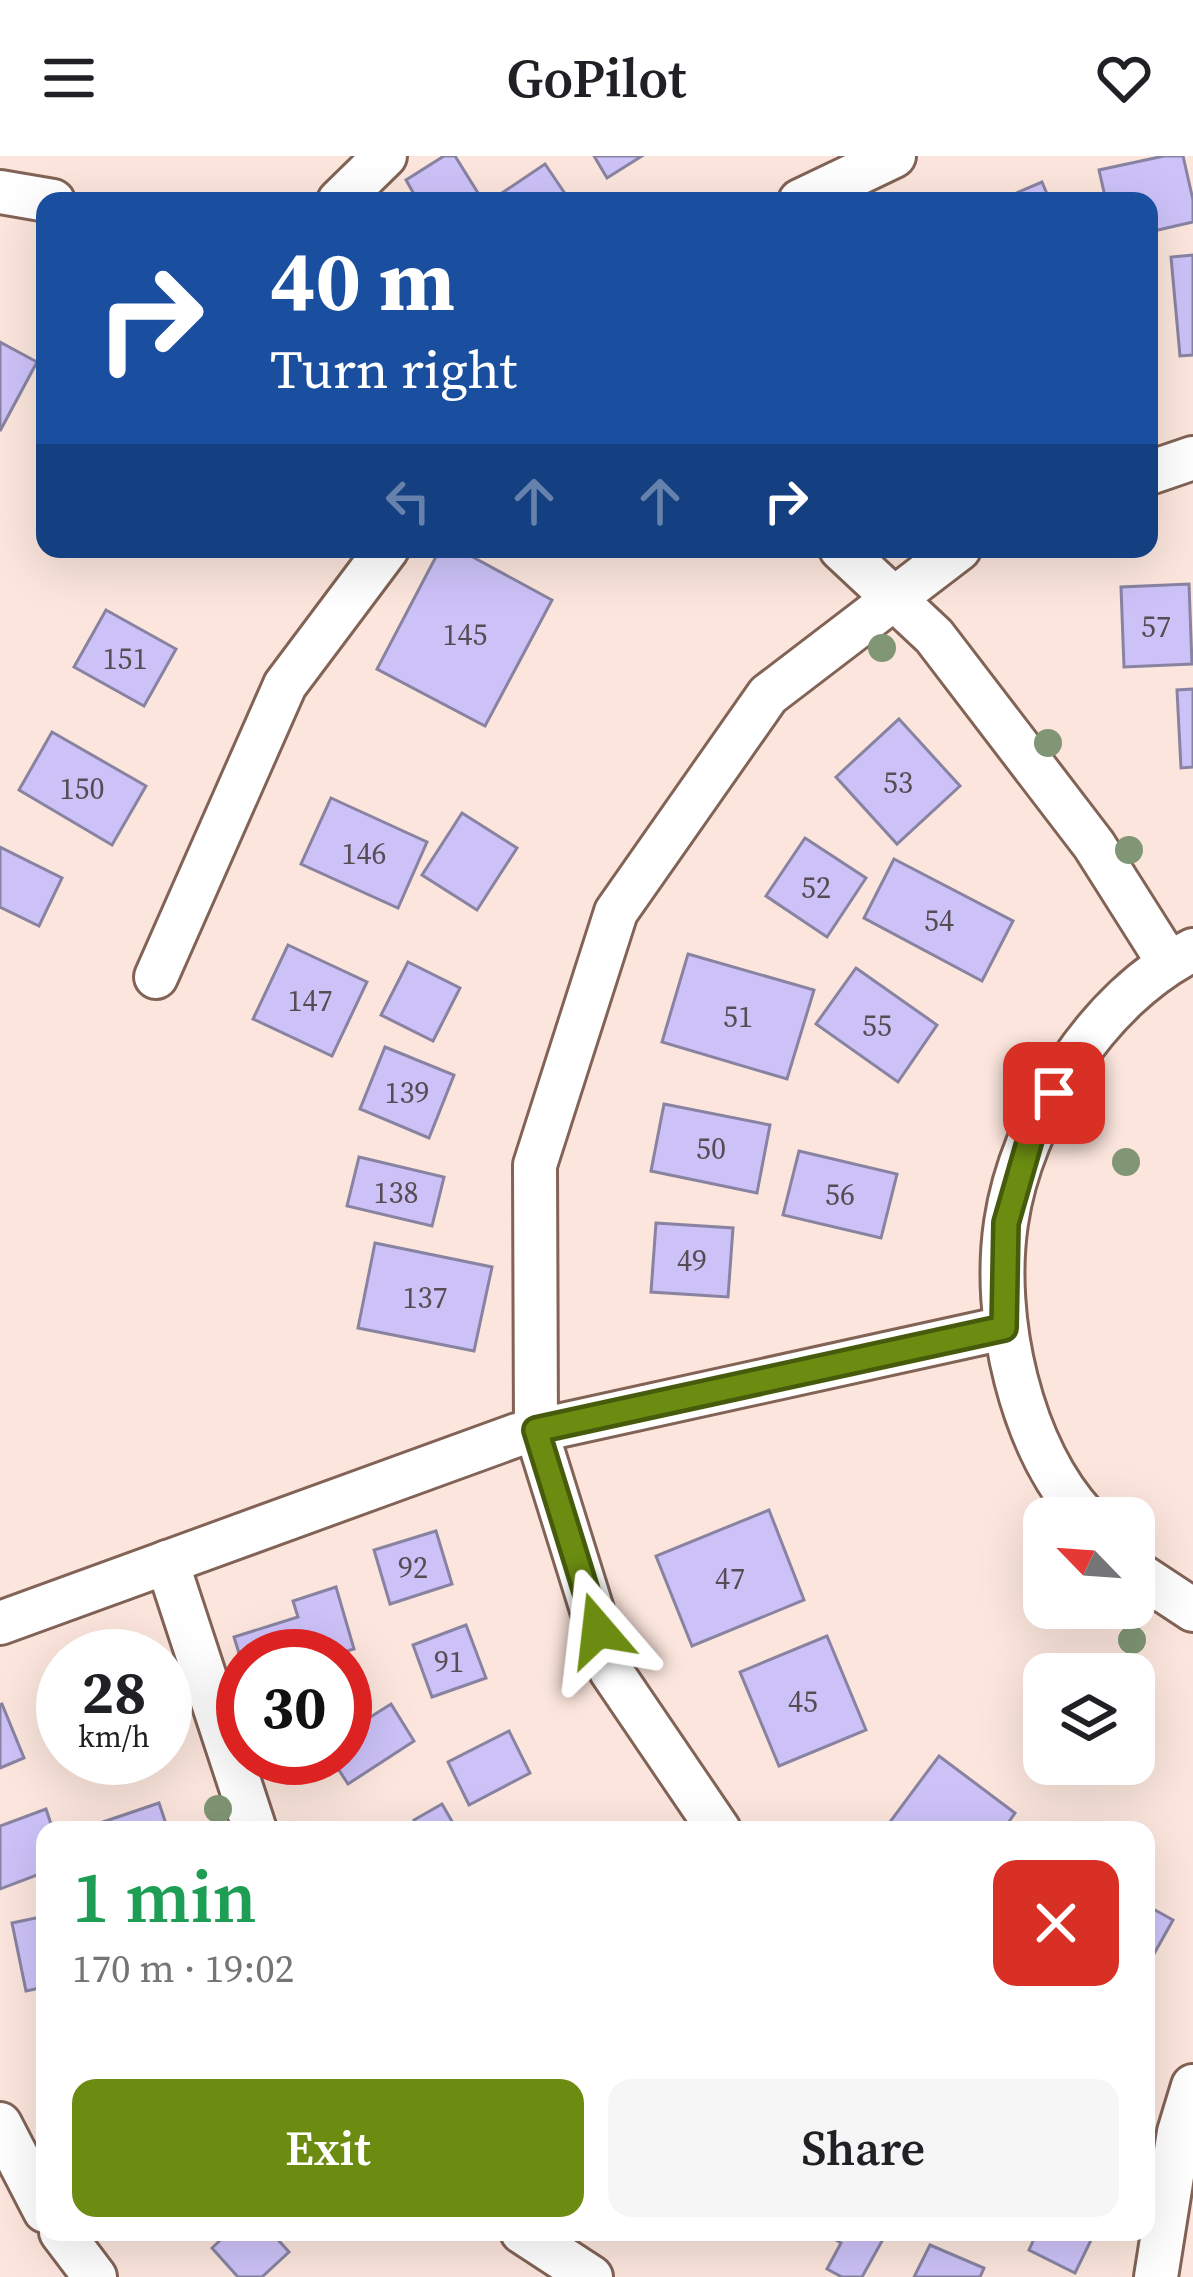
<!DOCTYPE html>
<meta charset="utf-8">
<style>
:root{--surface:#fff;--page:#f6f6f6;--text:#202124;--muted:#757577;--accent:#6b8c11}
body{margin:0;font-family:"Source Serif 4",serif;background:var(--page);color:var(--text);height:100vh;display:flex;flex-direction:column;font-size:45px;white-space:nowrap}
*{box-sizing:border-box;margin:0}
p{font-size:39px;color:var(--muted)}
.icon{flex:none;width:66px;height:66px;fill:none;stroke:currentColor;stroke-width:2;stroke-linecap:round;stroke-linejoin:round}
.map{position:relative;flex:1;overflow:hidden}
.sheet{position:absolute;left:36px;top:1665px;width:1119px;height:420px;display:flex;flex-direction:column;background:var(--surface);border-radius:24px;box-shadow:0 12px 48px #0002}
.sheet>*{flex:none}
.top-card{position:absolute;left:36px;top:36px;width:1122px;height:366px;border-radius:24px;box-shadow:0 12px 48px #0002;background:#1a4fa0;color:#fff;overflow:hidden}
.needle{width:78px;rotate:295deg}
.buttons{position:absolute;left:1023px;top:1341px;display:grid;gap:24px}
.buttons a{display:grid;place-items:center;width:132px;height:132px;border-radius:24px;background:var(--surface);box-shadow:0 12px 48px #0002;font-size:60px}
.speed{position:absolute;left:36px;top:1473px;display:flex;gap:24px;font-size:60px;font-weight:700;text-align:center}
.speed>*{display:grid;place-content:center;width:156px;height:156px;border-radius:50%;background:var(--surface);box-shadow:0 12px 48px #0002;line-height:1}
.speed small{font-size:30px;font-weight:400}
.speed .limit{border:18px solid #d22;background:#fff;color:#111}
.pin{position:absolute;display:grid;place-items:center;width:102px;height:102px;color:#fff;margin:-51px;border-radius:24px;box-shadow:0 6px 18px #0006}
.me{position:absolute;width:132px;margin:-66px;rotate:343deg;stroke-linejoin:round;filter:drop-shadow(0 0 9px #0008)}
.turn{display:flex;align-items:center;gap:42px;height:252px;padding:0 36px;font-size:54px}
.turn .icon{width:156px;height:156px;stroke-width:2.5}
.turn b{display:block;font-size:84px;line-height:102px}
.lanes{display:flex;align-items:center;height:114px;padding:0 36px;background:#0003;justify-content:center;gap:60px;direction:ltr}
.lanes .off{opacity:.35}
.round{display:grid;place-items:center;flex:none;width:126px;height:126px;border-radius:24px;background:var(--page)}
.headline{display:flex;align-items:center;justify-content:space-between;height:204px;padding:0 36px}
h1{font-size:72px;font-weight:600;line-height:90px;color:#1e9e55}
.button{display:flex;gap:24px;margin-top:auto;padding:24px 36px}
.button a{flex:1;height:138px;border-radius:24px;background:var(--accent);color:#fff;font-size:48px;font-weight:600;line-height:138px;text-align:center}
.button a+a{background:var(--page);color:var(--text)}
header{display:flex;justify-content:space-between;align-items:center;height:156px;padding:0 36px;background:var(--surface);font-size:54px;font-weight:600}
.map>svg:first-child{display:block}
.building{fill:#ccc2f8;stroke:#8883a1;stroke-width:3}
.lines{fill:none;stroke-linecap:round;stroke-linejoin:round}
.minor-casing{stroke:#826356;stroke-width:48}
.minor{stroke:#fff;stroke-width:42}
.tree{fill:#809674}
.route-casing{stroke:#465b0b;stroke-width:30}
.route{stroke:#6b8c11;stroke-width:21}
.labels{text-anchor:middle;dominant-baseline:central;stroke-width:10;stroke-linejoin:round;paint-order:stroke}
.number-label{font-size:30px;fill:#584c54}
</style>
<header><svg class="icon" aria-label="menu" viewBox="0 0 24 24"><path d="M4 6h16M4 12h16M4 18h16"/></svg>GoPilot<svg class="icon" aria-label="heart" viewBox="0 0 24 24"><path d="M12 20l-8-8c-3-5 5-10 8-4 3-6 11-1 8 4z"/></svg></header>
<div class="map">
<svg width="1193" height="2121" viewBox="0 0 1193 2121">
<rect width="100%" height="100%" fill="#fbe5dc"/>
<g class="building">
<path d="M444,0H455L483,45H418L406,24Z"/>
<path d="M594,0H642L607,22Z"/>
<path d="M1164,0H1183L1193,44V66L1149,76V45H1106L1099,14Z"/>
<path d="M545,8L570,45H507L502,37Z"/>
<path d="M1042,26L1050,45H998Z"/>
<path d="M1193,99V199L1180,200L1171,101Z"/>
<path d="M0,186L37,206L0,275Z"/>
<path d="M440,393H458L552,444L485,570L377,513Z"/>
<path d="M1189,428L1192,508L1124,511L1121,431Z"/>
<path d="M106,454L176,493L144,550L74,511Z"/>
<path d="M1193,533V611L1181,612L1177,534Z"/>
<path d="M899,563L960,630L897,688L836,621Z"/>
<path d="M52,576L146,630L112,689L19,634Z"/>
<path d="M331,642L427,686L398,752L301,708Z"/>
<path d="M462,657L517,692L477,754L422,719Z"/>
<path d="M805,682L866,722L827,781L766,740Z"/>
<path d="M0,691L62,722L39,770L0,751Z"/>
<path d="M894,703L1013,765L982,825L864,762Z"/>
<path d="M288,789L367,826L332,900L253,863Z"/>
<path d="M688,798L814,834L787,923L662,886Z"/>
<path d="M408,806L460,832L433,885L381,859Z"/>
<path d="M856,812L937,869L898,926L816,868Z"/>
<path d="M385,891L454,919L429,982L360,953Z"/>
<path d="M664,948L770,969L757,1037L651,1015Z"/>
<path d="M799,995L897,1018L881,1082L783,1059Z"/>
<path d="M359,1001L444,1021L432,1070L347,1050Z"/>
<path d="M656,1067L733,1072L728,1141L651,1136Z"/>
<path d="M375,1087L492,1111L474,1195L358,1172Z"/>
<path d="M769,1354L804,1444L692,1490L656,1400Z"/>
<path d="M436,1375L452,1428L390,1448L374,1394Z"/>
<path d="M336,1431L354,1493L330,1500H243V1510L234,1481L298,1461L293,1445Z"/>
<path d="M466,1469L486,1522L432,1541L413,1489Z"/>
<path d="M827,1480L866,1574L779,1610L740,1516Z"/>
<path d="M2,1548L24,1602L0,1612V1549Z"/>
<path d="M391,1548L414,1585L348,1628L331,1602H345V1577Z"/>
<path d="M509,1575L530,1617L469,1649L448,1606Z"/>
<path d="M939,1600L1015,1657L1003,1674H884Z"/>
<path d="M159,1647L168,1674H92L91,1670Z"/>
<path d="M442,1648L457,1674H420L414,1664Z"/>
<path d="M46,1653L53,1674H45V1716L0,1733V1670Z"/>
<path d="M1146,1749L1173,1764L1146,1812Z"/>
<path d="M45,1760V1831L26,1835L12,1767Z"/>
<path d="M229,2076H271L289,2096L262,2121H238L212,2092Z"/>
<path d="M823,2076H887L862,2121H842L827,2113L841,2087Z"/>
<path d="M1037,2076H1095L1075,2117L1029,2094Z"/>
<path d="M930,2089L984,2112L980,2121H914Z"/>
</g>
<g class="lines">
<g class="minor-casing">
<g id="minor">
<path d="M0,36L53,45"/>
<path d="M339,45L385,0"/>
<path d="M800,45L894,0"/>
<path d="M1149,317L1193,302"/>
<path d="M841,393L934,480L1094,689L1168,806"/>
<path d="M156,821L285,529L387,393"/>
<path d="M1086,1362C1020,1290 992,1162 1006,1067C1021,963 1098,841 1193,794"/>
<path d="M167,1406L255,1674"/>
<path d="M1134,1415L1193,1454"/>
<path d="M0,1467L517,1279L1004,1172"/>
<path d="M719,1674L611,1515L536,1274L535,1009L616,756L768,539L959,393"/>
<path d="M0,1968L45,2055"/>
<path d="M61,2076L95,2121"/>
<path d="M522,2076L591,2121"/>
<path d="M1156,2121L1179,1976L1193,1930"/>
</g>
</g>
<use href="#minor" class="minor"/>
</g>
<g class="tree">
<circle cx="882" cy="492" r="14"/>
<circle cx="1048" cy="587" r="14"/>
<circle cx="1129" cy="694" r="14"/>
<circle cx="1126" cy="1006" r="14"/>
<circle cx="1132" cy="1484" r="14"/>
<circle cx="218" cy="1653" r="14"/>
</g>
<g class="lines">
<g class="route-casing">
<path id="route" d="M598,1474L536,1274L1004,1172L1006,1067L1035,966L1054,937"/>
</g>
<use href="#route" class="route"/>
</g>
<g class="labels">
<g class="number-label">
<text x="1156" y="470">57</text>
<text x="465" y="478">145</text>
<text x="125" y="502">151</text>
<text x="898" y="626">53</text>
<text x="82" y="632">150</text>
<text x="364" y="697">146</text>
<text x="816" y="731">52</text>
<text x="939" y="764">54</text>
<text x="310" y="844">147</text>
<text x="738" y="860">51</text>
<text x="877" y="869">55</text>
<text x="407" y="936">139</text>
<text x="711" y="992">50</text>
<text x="396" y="1036">138</text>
<text x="840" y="1038">56</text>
<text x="692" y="1104">49</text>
<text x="425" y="1141">137</text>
<text x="413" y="1411">92</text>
<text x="730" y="1422">47</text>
<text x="449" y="1505">91</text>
<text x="803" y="1545">45</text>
</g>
</g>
</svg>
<div class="buttons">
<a><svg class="needle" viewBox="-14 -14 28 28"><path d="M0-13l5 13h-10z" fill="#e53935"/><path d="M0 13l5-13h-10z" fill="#757577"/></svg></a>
<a><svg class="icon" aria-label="layers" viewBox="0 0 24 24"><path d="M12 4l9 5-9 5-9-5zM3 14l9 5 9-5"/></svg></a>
</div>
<div class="speed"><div>28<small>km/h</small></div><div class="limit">30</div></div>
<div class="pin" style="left:1054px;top:937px;background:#d93025"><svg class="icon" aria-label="arrive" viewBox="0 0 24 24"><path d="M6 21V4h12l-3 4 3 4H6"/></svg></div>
<svg class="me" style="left:598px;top:1474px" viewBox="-20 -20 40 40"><path d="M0-17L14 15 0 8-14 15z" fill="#6b8c11" stroke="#fff" stroke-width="4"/></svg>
<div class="top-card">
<div class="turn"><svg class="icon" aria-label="right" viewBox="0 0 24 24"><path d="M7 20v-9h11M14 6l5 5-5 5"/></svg><div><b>40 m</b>Turn right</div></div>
<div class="lanes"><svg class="icon off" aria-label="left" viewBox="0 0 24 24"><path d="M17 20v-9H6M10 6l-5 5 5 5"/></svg><svg class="icon off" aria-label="ahead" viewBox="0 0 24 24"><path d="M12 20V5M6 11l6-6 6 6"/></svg><svg class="icon off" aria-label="ahead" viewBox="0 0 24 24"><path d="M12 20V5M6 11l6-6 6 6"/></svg><svg class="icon" aria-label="right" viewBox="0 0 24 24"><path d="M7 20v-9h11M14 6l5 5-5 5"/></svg></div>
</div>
<section class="sheet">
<div class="headline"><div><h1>1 min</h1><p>170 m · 19:02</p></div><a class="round" style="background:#d93025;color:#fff"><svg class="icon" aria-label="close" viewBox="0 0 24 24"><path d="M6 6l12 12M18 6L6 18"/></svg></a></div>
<div class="button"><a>Exit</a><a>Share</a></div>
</section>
</div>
